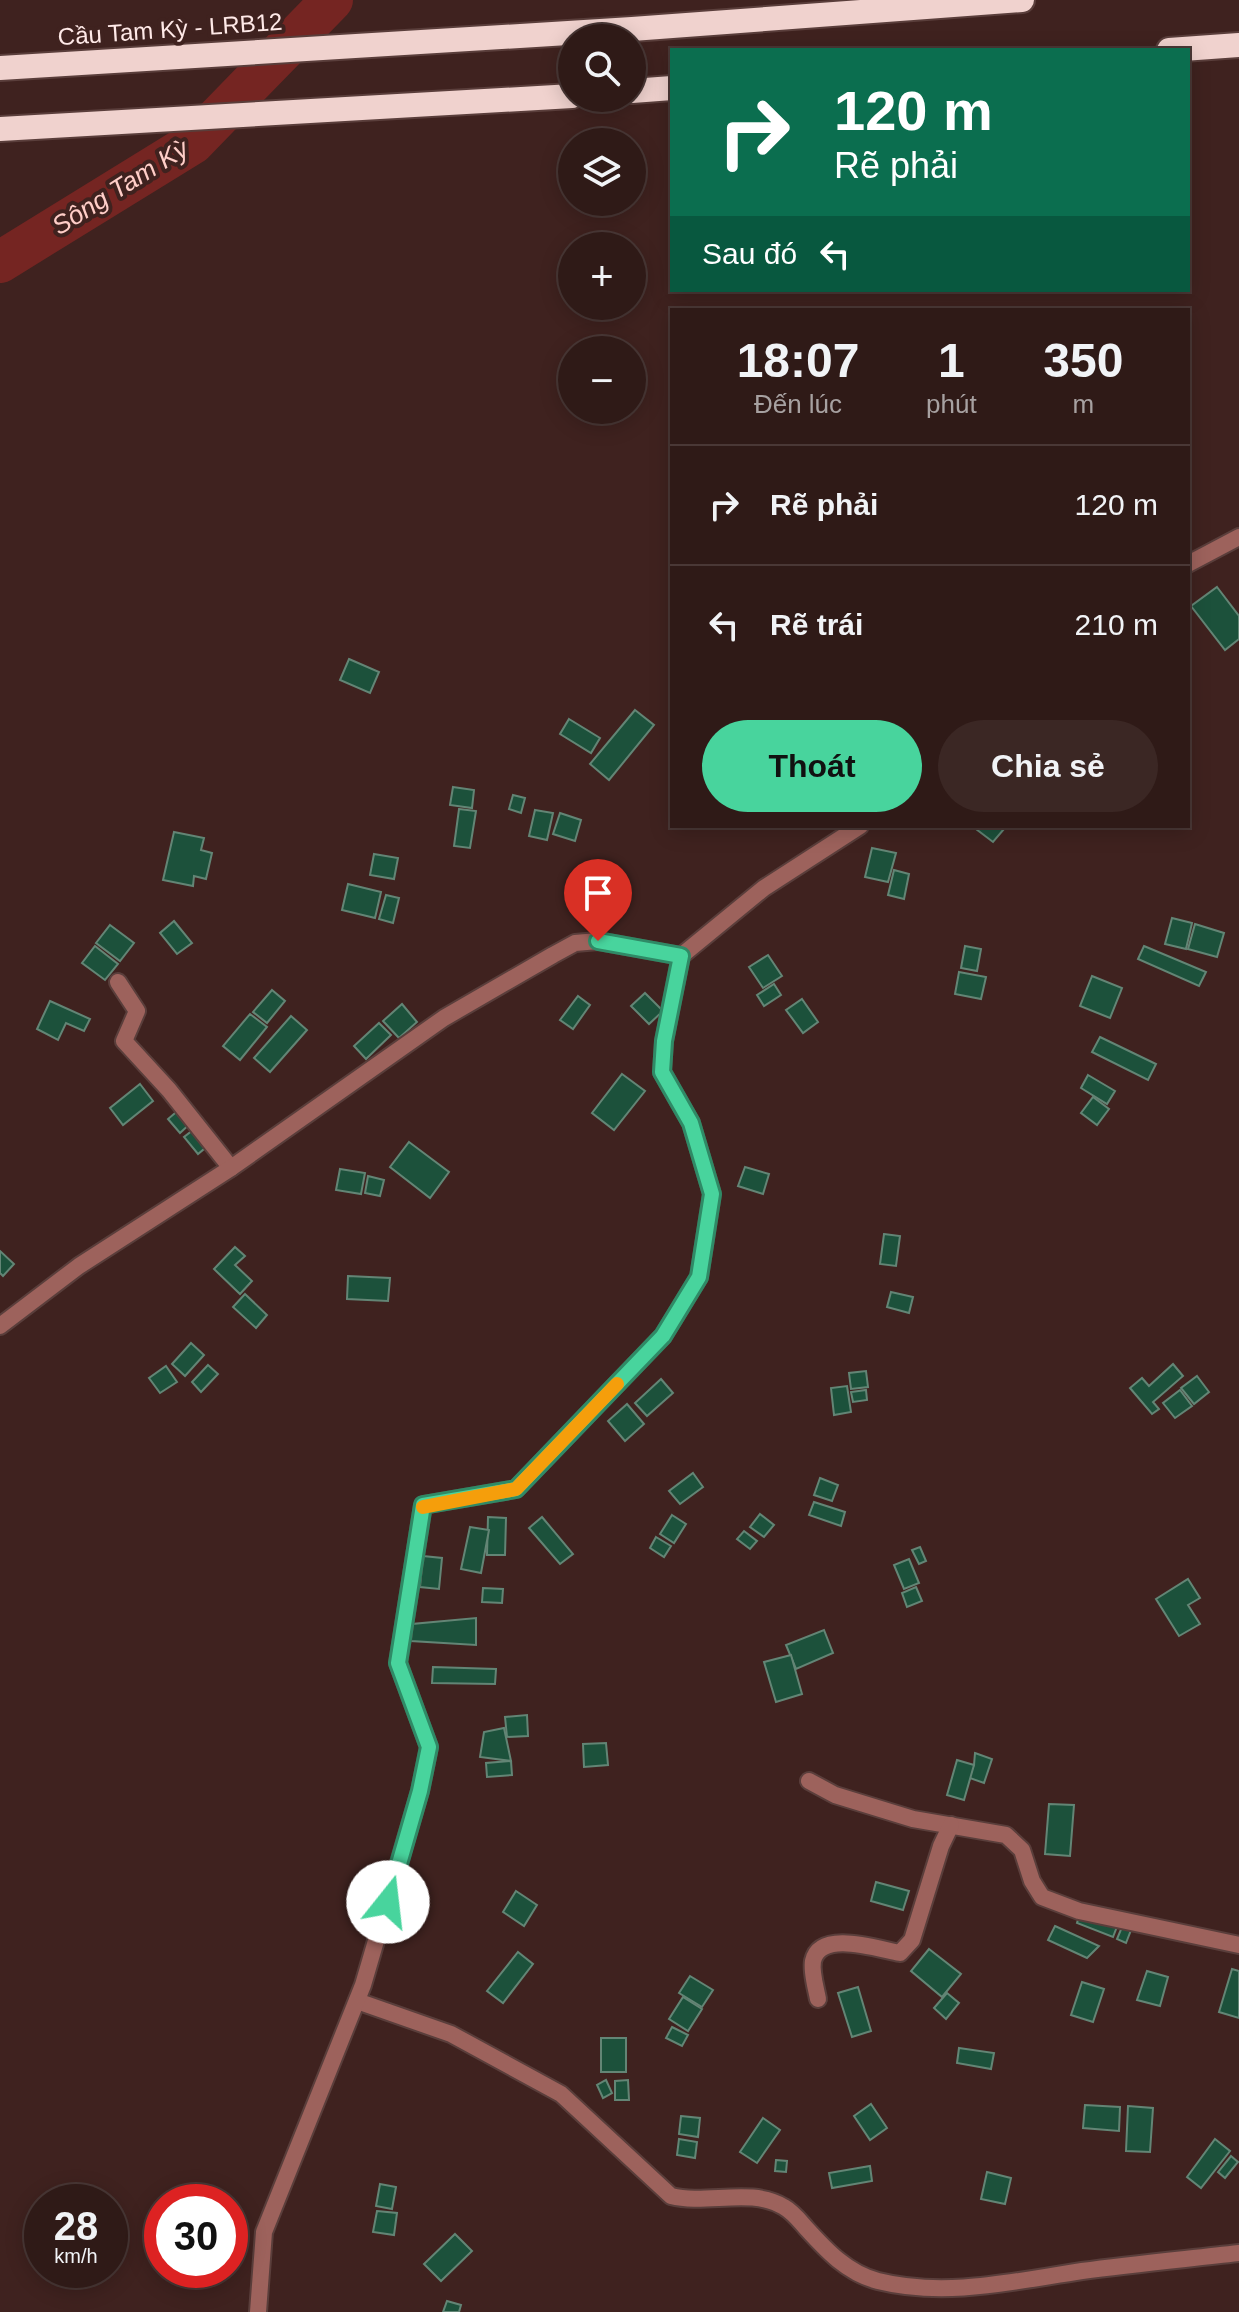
<!DOCTYPE html>
<html lang="vi">
<meta charset="utf-8">
<style>
:root{--surface:#2f1a17;--page:#3b2724;--text:#f1f3f6;--muted:#a7a1a1;--line:#4a3836;--accent:#48d49d}
body{margin:0;font-family:Helvetica,sans-serif;background:var(--page);color:var(--text);height:100vh;display:flex;flex-direction:column;font-size:30px;white-space:nowrap}
*{box-sizing:border-box;margin:0}
p{font-size:26px;color:var(--muted)}
.icon{flex:none;width:44px;height:44px;fill:none;stroke:currentColor;stroke-width:2;stroke-linecap:round;stroke-linejoin:round}
.map{position:relative;flex:1;overflow:hidden}
.panel{position:absolute;left:670px;top:308px;width:520px;height:520px;display:flex;flex-direction:column;background:var(--surface);border-radius:0px;box-shadow:0 4px 20px #0003,0 0 0 2px var(--line)}
.panel>*{flex:none}
.banner{position:absolute;left:670px;top:48px;width:520px;height:244px;border-radius:0px;box-shadow:0 4px 20px #0003,0 0 0 2px var(--line);background:#0b6e4f;color:#fff;overflow:hidden}
.fabs{position:absolute;left:558px;top:24px;display:grid;gap:16px}
.fabs a{display:grid;place-items:center;width:88px;height:88px;border-radius:50%;background:var(--surface);box-shadow:0 4px 20px #0003,0 0 0 2px var(--line);font-size:40px}
.speed{position:absolute;left:24px;top:2184px;display:flex;gap:16px;font-size:40px;font-weight:700;text-align:center}
.speed>*{display:grid;place-content:center;width:104px;height:104px;border-radius:50%;background:var(--surface);box-shadow:0 4px 20px #0003,0 0 0 2px var(--line);line-height:1}
.speed small{font-size:20px;font-weight:400}
.speed .limit{border:12px solid #d22;background:#fff;color:#111}
.pin{position:absolute;display:grid;place-items:center;width:68px;height:68px;color:#fff;margin:-82px -34px;border-radius:50% 50% 50% 0;rotate:-45deg;box-shadow:0 0 8px #0007}
.pin .icon{rotate:45deg}
.me{position:absolute;width:88px;margin:-44px;rotate:16deg;stroke-linejoin:round;filter:drop-shadow(0 0 6px #0008)}
.turn{display:flex;align-items:center;gap:28px;height:168px;padding:0 32px;font-size:36px}
.turn .icon{width:104px;height:104px;stroke-width:2.5}
.turn b{display:block;font-size:56px;line-height:68px}
.then{display:flex;align-items:center;height:76px;padding:0 32px;background:#0003;gap:16px;font-size:30px}
.eta{display:flex;justify-content:space-evenly;align-items:center;height:136px;text-align:center}
.eta b{font-size:48px;font-weight:600;line-height:56px}
.cta{display:flex;gap:16px;margin-top:auto;padding:16px 32px}
.cta a{flex:1;height:92px;border-radius:48px;background:var(--accent);color:#111;font-size:32px;font-weight:600;line-height:92px;text-align:center}
.cta a+a{background:var(--page);color:var(--text)}
ul{padding:0;list-style:none}
li{display:flex;align-items:center;gap:24px;height:120px;padding:0 32px;border-top:2px solid var(--line)}
li div{flex:1}
li b{display:block;font-size:30px}
li em{font-style:normal}
.map>svg:first-child{display:block}
.lines{fill:none;stroke-linecap:round;stroke-linejoin:round}
.river{stroke:#752522;stroke-width:42}
.building{fill:#1c513b;stroke:#638575;stroke-width:2}
.street-casing{stroke:#5a3e3b;stroke-width:20}
.highway-casing{stroke:#5a3e3b;stroke-width:28}
.street{stroke:#9d625c;stroke-width:16}
.highway{stroke:#f0d2ce;stroke-width:24}
.route-casing{stroke:#2f8a66;stroke-width:20}
.route{stroke:#48d49d;stroke-width:14}
.slow{stroke:#f59e0b;stroke-width:14}
.labels{text-anchor:middle;dominant-baseline:central;stroke-width:8;stroke-linejoin:round;paint-order:stroke}
.street-label{font-size:24px;fill:#fee9e7;stroke:#3f221f}
.water-label{font-size:26px;font-style:italic;fill:#ffcec8;stroke:#3f221f}
</style>
<div class="map">
<svg width="1239" height="2312" viewBox="0 0 1239 2312">
<rect width="100%" height="100%" fill="#3f221f"/>
<g class="lines">
<path class="river" d="M0,262L193,143L332,0"/>
</g>
<g class="building">
<path d="M1217,587L1239,616V639L1225,650L1191,606Z"/>
<path d="M349,659L379,672L370,693L340,680Z"/>
<path d="M635,710L654,725L609,780L590,764Z"/>
<path d="M569,719L600,738L591,753L560,734Z"/>
<path d="M453,787L474,790L472,808L450,805Z"/>
<path d="M513,795L525,798L521,813L509,809Z"/>
<path d="M459,809L476,811L470,848L454,846Z"/>
<path d="M535,810L553,813L547,840L529,836Z"/>
<path d="M560,813L581,820L575,841L553,834Z"/>
<path d="M978,826H1001L1004,829L993,842L976,829Z"/>
<path d="M174,832L204,838L201,850L212,853L206,879L194,876L193,886L163,880Z"/>
<path d="M872,848L896,853L888,882L865,877Z"/>
<path d="M374,854L398,858L394,879L370,875Z"/>
<path d="M894,870L909,874L904,899L888,895Z"/>
<path d="M348,884L381,892L375,918L342,910Z"/>
<path d="M386,895L399,898L393,923L379,919Z"/>
<path d="M1172,918L1192,923L1186,949L1165,944Z"/>
<path d="M174,921L192,943L177,954L160,933Z"/>
<path d="M1195,924L1224,933L1217,957L1188,949Z"/>
<path d="M110,925L134,943L120,961L96,943Z"/>
<path d="M95,946L118,964L105,980L82,963Z"/>
<path d="M965,946L981,949L977,971L961,968Z"/>
<path d="M1144,946L1206,972L1199,986L1138,959Z"/>
<path d="M768,955L782,976L763,988L749,967Z"/>
<path d="M959,972L986,977L981,999L955,994Z"/>
<path d="M1092,976L1122,988L1110,1018L1080,1006Z"/>
<path d="M774,984L781,995L764,1006L757,995Z"/>
<path d="M272,990L285,1001L267,1023L253,1012Z"/>
<path d="M645,993L663,1011L649,1024L631,1006Z"/>
<path d="M578,996L590,1005L573,1029L560,1020Z"/>
<path d="M802,999L818,1022L803,1033L786,1010Z"/>
<path d="M50,1001L90,1019L84,1031L66,1023L58,1040L37,1029Z"/>
<path d="M402,1004L417,1022L399,1038L383,1021Z"/>
<path d="M250,1014L267,1027L240,1060L223,1046Z"/>
<path d="M291,1016L307,1030L270,1072L254,1058Z"/>
<path d="M379,1023L391,1035L366,1059L354,1046Z"/>
<path d="M1100,1037L1156,1064L1148,1080L1092,1052Z"/>
<path d="M622,1074L645,1091L614,1130L592,1113Z"/>
<path d="M1088,1075L1115,1091L1107,1104L1081,1088Z"/>
<path d="M140,1084L153,1101L123,1125L110,1108Z"/>
<path d="M1093,1097L1109,1109L1097,1125L1081,1113Z"/>
<path d="M181,1108L193,1121L180,1133L168,1119Z"/>
<path d="M197,1127L210,1144L198,1154L184,1137Z"/>
<path d="M409,1142L449,1172L430,1198L390,1167Z"/>
<path d="M745,1167L769,1174L763,1194L738,1186Z"/>
<path d="M340,1169L365,1173L361,1194L336,1190Z"/>
<path d="M368,1176L384,1180L380,1196L365,1193Z"/>
<path d="M884,1234L900,1236L896,1266L880,1264Z"/>
<path d="M235,1247L245,1256L235,1265L252,1281L240,1294L214,1269Z"/>
<path d="M0,1251L14,1264L3,1276L0,1273Z"/>
<path d="M348,1276L390,1278L388,1301L347,1299Z"/>
<path d="M891,1292L913,1297L909,1313L887,1307Z"/>
<path d="M245,1294L267,1315L256,1328L233,1307Z"/>
<path d="M191,1343L204,1355L185,1376L172,1364Z"/>
<path d="M1173,1364L1183,1376L1153,1402L1159,1409L1152,1414L1130,1388L1142,1378L1149,1386Z"/>
<path d="M208,1365L218,1374L201,1392L192,1382Z"/>
<path d="M166,1366L177,1382L160,1393L149,1378Z"/>
<path d="M866,1371L868,1387L851,1389L849,1373Z"/>
<path d="M1197,1376L1209,1392L1194,1404L1181,1388Z"/>
<path d="M661,1379L673,1393L647,1416L635,1403Z"/>
<path d="M847,1386L851,1412L834,1415L831,1388Z"/>
<path d="M866,1390L867,1400L853,1402L851,1392Z"/>
<path d="M1180,1390L1192,1406L1175,1418L1163,1403Z"/>
<path d="M627,1404L644,1424L625,1441L608,1421Z"/>
<path d="M693,1473L703,1487L680,1504L669,1491Z"/>
<path d="M820,1478L838,1485L832,1501L814,1495Z"/>
<path d="M814,1502L845,1512L841,1526L809,1515Z"/>
<path d="M760,1514L774,1525L764,1537L750,1527Z"/>
<path d="M672,1515L686,1524L674,1543L660,1534Z"/>
<path d="M488,1517L506,1518L505,1555H487Z"/>
<path d="M542,1517L573,1554L560,1564L529,1528Z"/>
<path d="M470,1527L489,1530L481,1573L461,1569Z"/>
<path d="M744,1531L757,1541L750,1549L737,1539Z"/>
<path d="M656,1537L671,1546L664,1557L650,1548Z"/>
<path d="M920,1547L926,1561L919,1564L912,1550Z"/>
<path d="M423,1556L442,1558L439,1589L420,1587Z"/>
<path d="M909,1559L919,1583L904,1589L894,1565Z"/>
<path d="M1188,1579L1200,1598L1188,1605L1200,1624L1179,1636L1156,1599Z"/>
<path d="M916,1587L922,1601L907,1607L902,1593Z"/>
<path d="M483,1588L503,1589L502,1603L482,1602Z"/>
<path d="M476,1618V1645L411,1641L412,1624Z"/>
<path d="M824,1630L833,1653L796,1669L786,1645Z"/>
<path d="M791,1655L802,1694L776,1702L764,1662Z"/>
<path d="M433,1667L496,1669L495,1684L432,1683Z"/>
<path d="M527,1715L528,1736L507,1737L505,1717Z"/>
<path d="M504,1728L511,1761L480,1757L484,1732Z"/>
<path d="M606,1743L608,1765L584,1767L583,1744Z"/>
<path d="M975,1753L992,1759L984,1783L967,1777L974,1765Z"/>
<path d="M957,1760L974,1765L964,1800L947,1795Z"/>
<path d="M511,1761L512,1775L487,1777L486,1763Z"/>
<path d="M1049,1804L1074,1805L1070,1856L1045,1854Z"/>
<path d="M876,1882L909,1891L903,1910L871,1901Z"/>
<path d="M516,1891L537,1905L524,1926L503,1912Z"/>
<path d="M1081,1910L1118,1924L1113,1937L1077,1923Z"/>
<path d="M1055,1926L1099,1946L1087,1958L1048,1940Z"/>
<path d="M1122,1927L1131,1930L1126,1943L1117,1939Z"/>
<path d="M929,1949L961,1974L942,1997L911,1971Z"/>
<path d="M518,1952L533,1964L503,2003L487,1991Z"/>
<path d="M1232,1969L1239,1971V2018L1219,2012Z"/>
<path d="M1147,1971L1168,1977L1160,2006L1137,2000Z"/>
<path d="M690,1976L713,1990L702,2007L679,1993Z"/>
<path d="M1082,1982L1104,1989L1093,2022L1071,2015Z"/>
<path d="M858,1987L871,2031L852,2037L838,1993Z"/>
<path d="M947,1993L959,2003L946,2019L934,2008Z"/>
<path d="M683,1997L702,2009L688,2031L669,2019Z"/>
<path d="M672,2027L688,2035L682,2046L666,2038Z"/>
<rect x="601" y="2038" width="25" height="34"/>
<path d="M959,2048L994,2053L991,2069L957,2063Z"/>
<path d="M606,2080L612,2093L603,2098L597,2085Z"/>
<path d="M628,2080L629,2100H615V2081Z"/>
<path d="M871,2104L887,2128L870,2140L854,2116Z"/>
<path d="M1085,2105L1120,2107L1119,2131L1083,2128Z"/>
<path d="M1128,2106L1153,2108L1150,2152L1126,2151Z"/>
<path d="M681,2116L700,2118L698,2137L679,2134Z"/>
<path d="M763,2118L780,2130L757,2163L740,2152Z"/>
<path d="M679,2139L697,2142L695,2158L677,2155Z"/>
<path d="M1215,2139L1230,2151L1201,2188L1187,2177Z"/>
<path d="M1231,2156L1238,2162L1225,2178L1218,2172Z"/>
<path d="M776,2160L787,2161L786,2172L775,2171Z"/>
<path d="M870,2166L872,2181L832,2188L829,2173Z"/>
<path d="M987,2172L1011,2178L1005,2204L981,2199Z"/>
<path d="M380,2184L396,2187L392,2209L376,2206Z"/>
<path d="M377,2211L397,2213L394,2235L373,2232Z"/>
<path d="M455,2234L472,2251L441,2281L424,2264Z"/>
<path d="M447,2301L461,2305L459,2312H443Z"/>
</g>
<g class="lines">
<g class="street-casing">
<g id="street">
<path d="M1188,564L1239,537"/>
<path d="M118,982L137,1011L124,1041L169,1090L231,1168"/>
<path d="M0,1326L79,1266L231,1168L444,1018L553,955L575,943L598,941L681,956"/>
<path d="M809,1781L835,1795L913,1819L1006,1835L1022,1850L1032,1881L1042,1897L1079,1911L1239,1945"/>
<path d="M818,1999C816,1988 811,1972 813,1961C820,1929 878,1949 900,1953L912,1940L941,1846L951,1825"/>
<path d="M357,2001L451,2034L561,2094L671,2196C707,2205 751,2187 784,2207C793,2212 799,2220 806,2228C826,2250 847,2273 878,2281C946,2298 1015,2281 1082,2271C1134,2264 1187,2259 1239,2253"/>
<path d="M258,2312L264,2232L363,1985L420,1791L429,1747L398,1663L423,1505L516,1489L663,1336L699,1277L712,1194L691,1123L662,1072L664,1041L681,956L764,888L860,826"/>
</g>
</g>
<g class="highway-casing">
<g id="highway">
<path d="M1169,50L1239,45"/>
<path d="M0,68L632,29L1022,0"/>
<path d="M632,91L672,88"/>
<path d="M0,129L572,96"/>
</g>
</g>
<use href="#street" class="street"/>
<use href="#highway" class="highway"/>
</g>
<g class="lines">
<g class="route-casing">
<path id="route" d="M388,1902L420,1791L429,1747L398,1663L423,1505L516,1489L663,1336L699,1277L712,1194L691,1123L662,1072L664,1041L681,956L598,941"/>
</g>
<use href="#route" class="route"/>
<path class="slow" d="M423,1507L516,1489L617,1384"/>
</g>
<g class="labels">
<g class="street-label">
<text transform="translate(170 29) rotate(-4)">Cầu Tam Kỳ - LRB12</text>
</g>
<g class="water-label">
<text transform="translate(120 187) rotate(-32)">Sông Tam Kỳ</text>
</g>
</g>
</svg>
<div class="fabs">
<a><svg class="icon" aria-label="search" viewBox="0 0 24 24"><circle cx="10" cy="10" r="6"/><path d="M15 15l6 6"/></svg></a>
<a><svg class="icon" aria-label="layers" viewBox="0 0 24 24"><path d="M12 4l9 5-9 5-9-5zM3 14l9 5 9-5"/></svg></a>
<a>+</a>
<a>−</a>
</div>
<div class="speed"><div>28<small>km/h</small></div><div class="limit">30</div></div>
<div class="pin" style="left:598px;top:941px;background:#d93025"><svg class="icon" aria-label="arrive" viewBox="0 0 24 24"><path d="M6 21V4h12l-3 4 3 4H6"/></svg></div>
<svg class="me" style="left:388px;top:1902px" viewBox="-20 -20 40 40"><circle r="19" fill="#fff"/><path d="M0-13L10 11 0 6-10 11z" fill="#48d49d"/></svg>
<div class="banner">
<div class="turn"><svg class="icon" aria-label="right" viewBox="0 0 24 24"><path d="M7 20v-9h11M14 6l5 5-5 5"/></svg><div><b>120 m</b>Rẽ phải</div></div>
<div class="then">Sau đó<svg class="icon" aria-label="left" viewBox="0 0 24 24"><path d="M17 20v-9H6M10 6l-5 5 5 5"/></svg></div>
</div>
<section class="panel">
<div class="eta">
<div><b>18:07</b><p>Đến lúc</p></div>
<div><b>1</b><p>phút</p></div>
<div><b>350</b><p>m</p></div>
</div>
<ul>
<li><svg class="icon" aria-label="right" viewBox="0 0 24 24"><path d="M7 20v-9h11M14 6l5 5-5 5"/></svg><div><b>Rẽ phải</b></div><em>120 m</em></li>
<li><svg class="icon" aria-label="left" viewBox="0 0 24 24"><path d="M17 20v-9H6M10 6l-5 5 5 5"/></svg><div><b>Rẽ trái</b></div><em>210 m</em></li>
</ul>
<div class="cta"><a>Thoát</a><a>Chia sẻ</a></div>
</section>
</div>
